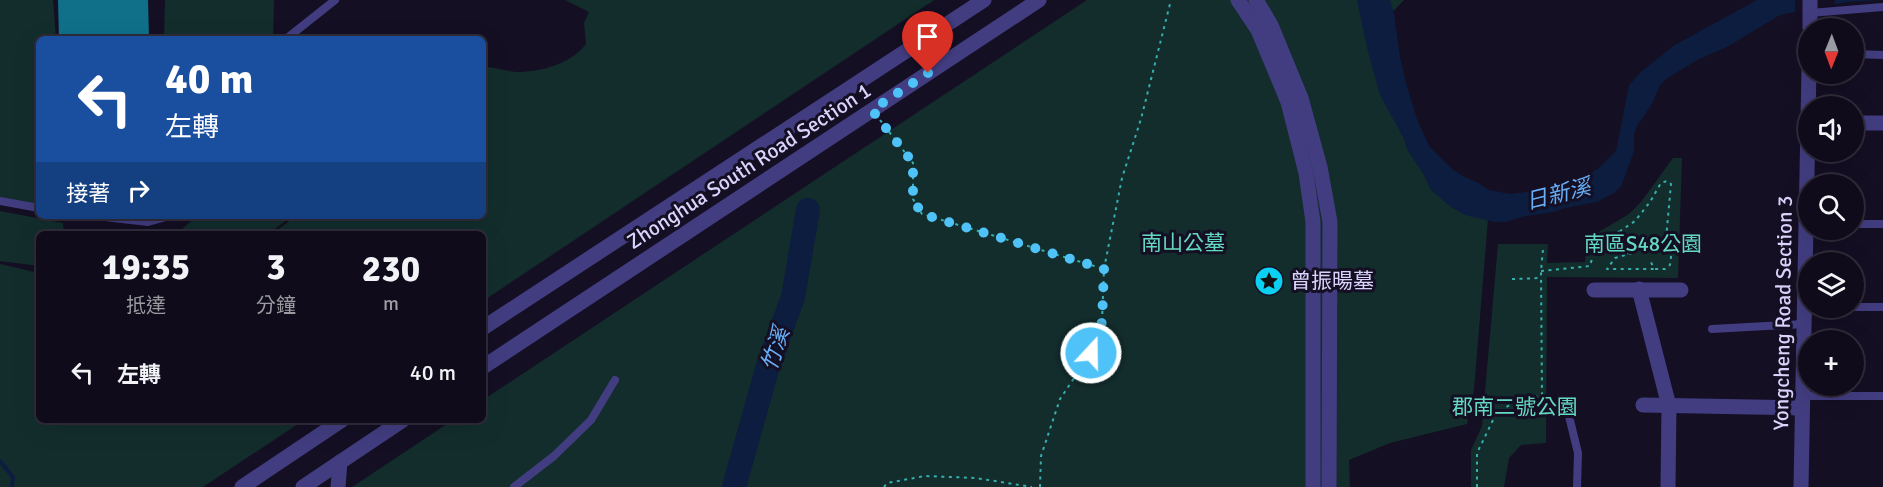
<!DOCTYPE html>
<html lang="zh-TW">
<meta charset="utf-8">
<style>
:root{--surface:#0f0b1a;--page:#1d1927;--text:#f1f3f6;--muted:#9b9ba2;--line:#2f2b39}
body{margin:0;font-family:Signika,"Noto Sans TC",sans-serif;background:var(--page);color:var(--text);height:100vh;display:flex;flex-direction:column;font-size:22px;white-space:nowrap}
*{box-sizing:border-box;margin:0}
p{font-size:20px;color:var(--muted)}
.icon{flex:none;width:33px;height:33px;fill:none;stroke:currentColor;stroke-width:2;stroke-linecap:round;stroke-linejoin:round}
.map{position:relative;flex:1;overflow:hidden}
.details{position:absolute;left:36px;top:231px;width:450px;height:192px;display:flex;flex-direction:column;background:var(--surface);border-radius:9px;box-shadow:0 6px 24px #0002,0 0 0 2px var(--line)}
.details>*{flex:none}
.banner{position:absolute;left:36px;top:36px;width:450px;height:183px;border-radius:9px;box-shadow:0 6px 24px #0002,0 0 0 2px var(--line);background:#1a4fa0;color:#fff;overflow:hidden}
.needle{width:39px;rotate:181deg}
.buttons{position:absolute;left:1798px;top:18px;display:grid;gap:12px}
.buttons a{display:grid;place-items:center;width:66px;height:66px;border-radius:50%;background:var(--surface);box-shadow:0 6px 24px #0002,0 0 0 2px var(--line);font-size:30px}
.pin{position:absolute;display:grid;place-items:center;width:51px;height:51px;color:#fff;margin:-62px -26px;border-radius:50% 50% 50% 0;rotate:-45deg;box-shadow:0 0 6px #0007}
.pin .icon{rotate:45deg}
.me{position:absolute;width:66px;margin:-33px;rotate:21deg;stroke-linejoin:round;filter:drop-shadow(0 0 4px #0008)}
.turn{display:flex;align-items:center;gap:21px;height:126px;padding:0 30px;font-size:27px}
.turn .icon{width:78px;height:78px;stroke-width:2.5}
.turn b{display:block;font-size:42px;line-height:51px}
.then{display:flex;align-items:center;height:57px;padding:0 30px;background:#0003;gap:12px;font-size:22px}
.eta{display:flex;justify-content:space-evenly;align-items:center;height:102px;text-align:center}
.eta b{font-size:36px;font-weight:700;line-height:42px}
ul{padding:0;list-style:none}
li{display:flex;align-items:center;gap:18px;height:78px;padding:0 30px}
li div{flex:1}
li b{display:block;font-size:22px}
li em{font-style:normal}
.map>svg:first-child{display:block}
.green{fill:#132d2d}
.water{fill:#0c1d3f}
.pier{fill:#140f23}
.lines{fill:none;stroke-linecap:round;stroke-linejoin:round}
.stream{stroke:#0c1d3f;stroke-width:4}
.river{stroke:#0c1d3f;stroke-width:24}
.runway{stroke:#10708a;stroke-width:90}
.path{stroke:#35b0ae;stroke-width:2;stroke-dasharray:3 4.5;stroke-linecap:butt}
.service{stroke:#423d80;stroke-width:8}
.minor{stroke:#423d80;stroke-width:15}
.tertiary{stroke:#423d80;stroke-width:15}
.route{stroke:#4fc3f7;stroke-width:10;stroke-dasharray:0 18}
.labels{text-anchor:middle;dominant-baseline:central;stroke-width:6;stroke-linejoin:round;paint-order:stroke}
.street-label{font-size:21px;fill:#dad4fd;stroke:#140f23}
.park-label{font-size:21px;fill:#64d9c1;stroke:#140f23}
.poi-label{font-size:21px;fill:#dad4fd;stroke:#140f23;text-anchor:start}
.water-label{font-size:22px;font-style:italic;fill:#68aff7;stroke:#140f23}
</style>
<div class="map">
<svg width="1883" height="487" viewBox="0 0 1883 487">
<rect width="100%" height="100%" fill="#140f23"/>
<g class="green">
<path d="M0,0H53L56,39H39V206L0,199Z"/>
<path d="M165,0H274L273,39H164Z"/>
<path d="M565,0H934L483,301V234H272L296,216H483V69L487,67C496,68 507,71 516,72C541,72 571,64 586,44L584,23L589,12Z"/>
<path d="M1087,0H1404L1385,20L1417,151L1489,207L1474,390L1467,424L1390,443L1349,460L1350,487H352L453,420H483V400Z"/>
<path d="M1673,158H1682L1678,278L1547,277L1546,443L1521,445L1509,458L1504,487H1471V450L1482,426L1498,244H1548L1547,263L1585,262L1587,239L1629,214L1641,202Z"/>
<path d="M0,211L63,223L64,234H39V266L0,261Z"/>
<path d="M197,216H292L268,234H167L182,229Z"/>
<path d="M0,264L39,273V420H304L203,487H0Z"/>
</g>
<path class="water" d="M1357,0H1390L1394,14L1400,57L1406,83L1417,119L1429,146L1452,169L1461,175L1480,184L1489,190L1511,194L1570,186L1599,168L1616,151L1629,85L1641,72L1673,46L1757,0H1880L1847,2L1780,15L1727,47L1699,59L1666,79L1660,85L1652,104L1637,126L1634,135V151L1621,187L1614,193L1597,202L1564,208L1554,212L1521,217L1506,222H1494L1465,215L1451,207L1430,189L1424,175L1408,151L1403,137L1380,95L1367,48Z"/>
<path class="pier" d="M1795,0H1835V8L1795,14Z"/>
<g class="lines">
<path class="stream" d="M0,461L13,477L12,487"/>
<path class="river" d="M734,487L768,366L793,297L808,210"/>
<path class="runway" d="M103,0L104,39"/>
<g class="path">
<path d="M880,120L913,163V199L922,214L1104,269"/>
<path d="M1618,231L1628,254"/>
<path d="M1632,253L1615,258L1607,269H1654L1651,262"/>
<path d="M1541,271L1590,266L1595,248L1635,221L1650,202L1661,183L1667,181L1671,184L1666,239L1672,249L1670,265L1665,269H1654"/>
<path d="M1512,279L1541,278"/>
<path d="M884,487L887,483L925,476L976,478L1032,487"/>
<path d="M1040,487L1041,456L1060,399L1091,353L1102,322L1104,269L1122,178L1141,119L1171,0"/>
<path d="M1477,487V453L1496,414L1514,402L1542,395L1541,271L1543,249"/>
</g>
<g class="service">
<path d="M1810,13L1883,7"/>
<path d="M286,39L335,0"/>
<path d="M1854,54L1883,55"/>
<path d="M0,201L39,208"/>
<path d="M96,216L148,222L170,216"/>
<path d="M1854,224H1883"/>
<path d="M1854,307H1883"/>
<path d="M1712,329L1804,324"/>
<path d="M1803,396H1883"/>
<path d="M1567,408L1578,453L1577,487"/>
<path d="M514,487L554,456L591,420L615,380"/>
</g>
<g class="minor">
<path d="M1854,123H1883"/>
<path d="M1639,289L1669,406L1668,487"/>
<path d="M1594,290H1681"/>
<path d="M1643,405L1802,408"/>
<path d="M338,487L340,462"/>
</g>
<g class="tertiary">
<path d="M1238,0L1258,30L1288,102L1306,173L1313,222V487"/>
<path d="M1256,0L1271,25L1301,98L1320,167L1330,222L1329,487"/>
<path d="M1810,28V0"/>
<path d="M483,328L984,0"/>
<path d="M483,367L1039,0"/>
<path d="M242,487L342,420"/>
<path d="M303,487L403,420"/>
<path d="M1801,487L1809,68"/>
</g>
</g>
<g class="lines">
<path class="route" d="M928,73L872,110L913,163V199L922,214L1104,269L1102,322L1091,353"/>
</g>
<defs>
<g id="sight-disc" transform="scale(1.5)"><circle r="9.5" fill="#0cd0f1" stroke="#140f23"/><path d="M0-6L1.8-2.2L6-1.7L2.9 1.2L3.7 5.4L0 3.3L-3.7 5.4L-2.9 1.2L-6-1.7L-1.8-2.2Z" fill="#111"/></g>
</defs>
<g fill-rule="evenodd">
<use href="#sight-disc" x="1269" y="281"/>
</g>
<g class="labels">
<g class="street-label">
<text transform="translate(749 166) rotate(-33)">Zhonghua South Road Section 1</text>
<text transform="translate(1783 313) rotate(-89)">Yongcheng Road Section 3</text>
</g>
<g class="park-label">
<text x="1183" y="243">南山公墓</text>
<text x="1643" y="244">南區S48公園</text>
<text x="1515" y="407">郡南二號公園</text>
</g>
<g class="poi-label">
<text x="1290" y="281">曾振暘墓</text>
</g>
<g class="water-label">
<text transform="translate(1558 194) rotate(-14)">日新溪</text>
<text transform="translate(775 349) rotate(-71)">竹溪</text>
</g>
</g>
</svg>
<div class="buttons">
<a><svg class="needle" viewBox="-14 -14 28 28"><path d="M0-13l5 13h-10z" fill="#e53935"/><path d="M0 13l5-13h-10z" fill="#9b9ba2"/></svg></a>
<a><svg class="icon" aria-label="sound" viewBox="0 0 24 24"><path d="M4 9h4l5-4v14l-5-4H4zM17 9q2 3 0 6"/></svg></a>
<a><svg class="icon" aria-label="search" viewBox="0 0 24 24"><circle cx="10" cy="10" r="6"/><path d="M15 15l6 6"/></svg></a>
<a><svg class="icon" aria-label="layers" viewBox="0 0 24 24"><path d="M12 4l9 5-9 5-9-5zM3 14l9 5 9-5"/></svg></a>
<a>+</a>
</div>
<div class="pin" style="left:928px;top:73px;background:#d93025"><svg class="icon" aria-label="arrive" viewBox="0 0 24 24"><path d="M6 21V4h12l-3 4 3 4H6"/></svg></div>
<svg class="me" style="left:1091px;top:353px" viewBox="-20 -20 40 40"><circle r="17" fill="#4fc3f7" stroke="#fff" stroke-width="3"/><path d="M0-11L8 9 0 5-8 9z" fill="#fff"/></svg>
<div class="banner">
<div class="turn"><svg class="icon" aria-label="left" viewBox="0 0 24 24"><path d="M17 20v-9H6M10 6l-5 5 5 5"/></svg><div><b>40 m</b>左轉</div></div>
<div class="then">接著<svg class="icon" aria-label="right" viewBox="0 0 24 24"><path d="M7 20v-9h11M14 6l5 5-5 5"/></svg></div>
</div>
<section class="details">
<div class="eta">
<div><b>19:35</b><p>抵達</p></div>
<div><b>3</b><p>分鐘</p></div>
<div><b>230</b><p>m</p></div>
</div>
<ul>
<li><svg class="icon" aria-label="left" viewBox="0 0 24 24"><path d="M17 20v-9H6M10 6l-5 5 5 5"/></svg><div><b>左轉</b></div><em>40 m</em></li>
</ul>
</section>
</div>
